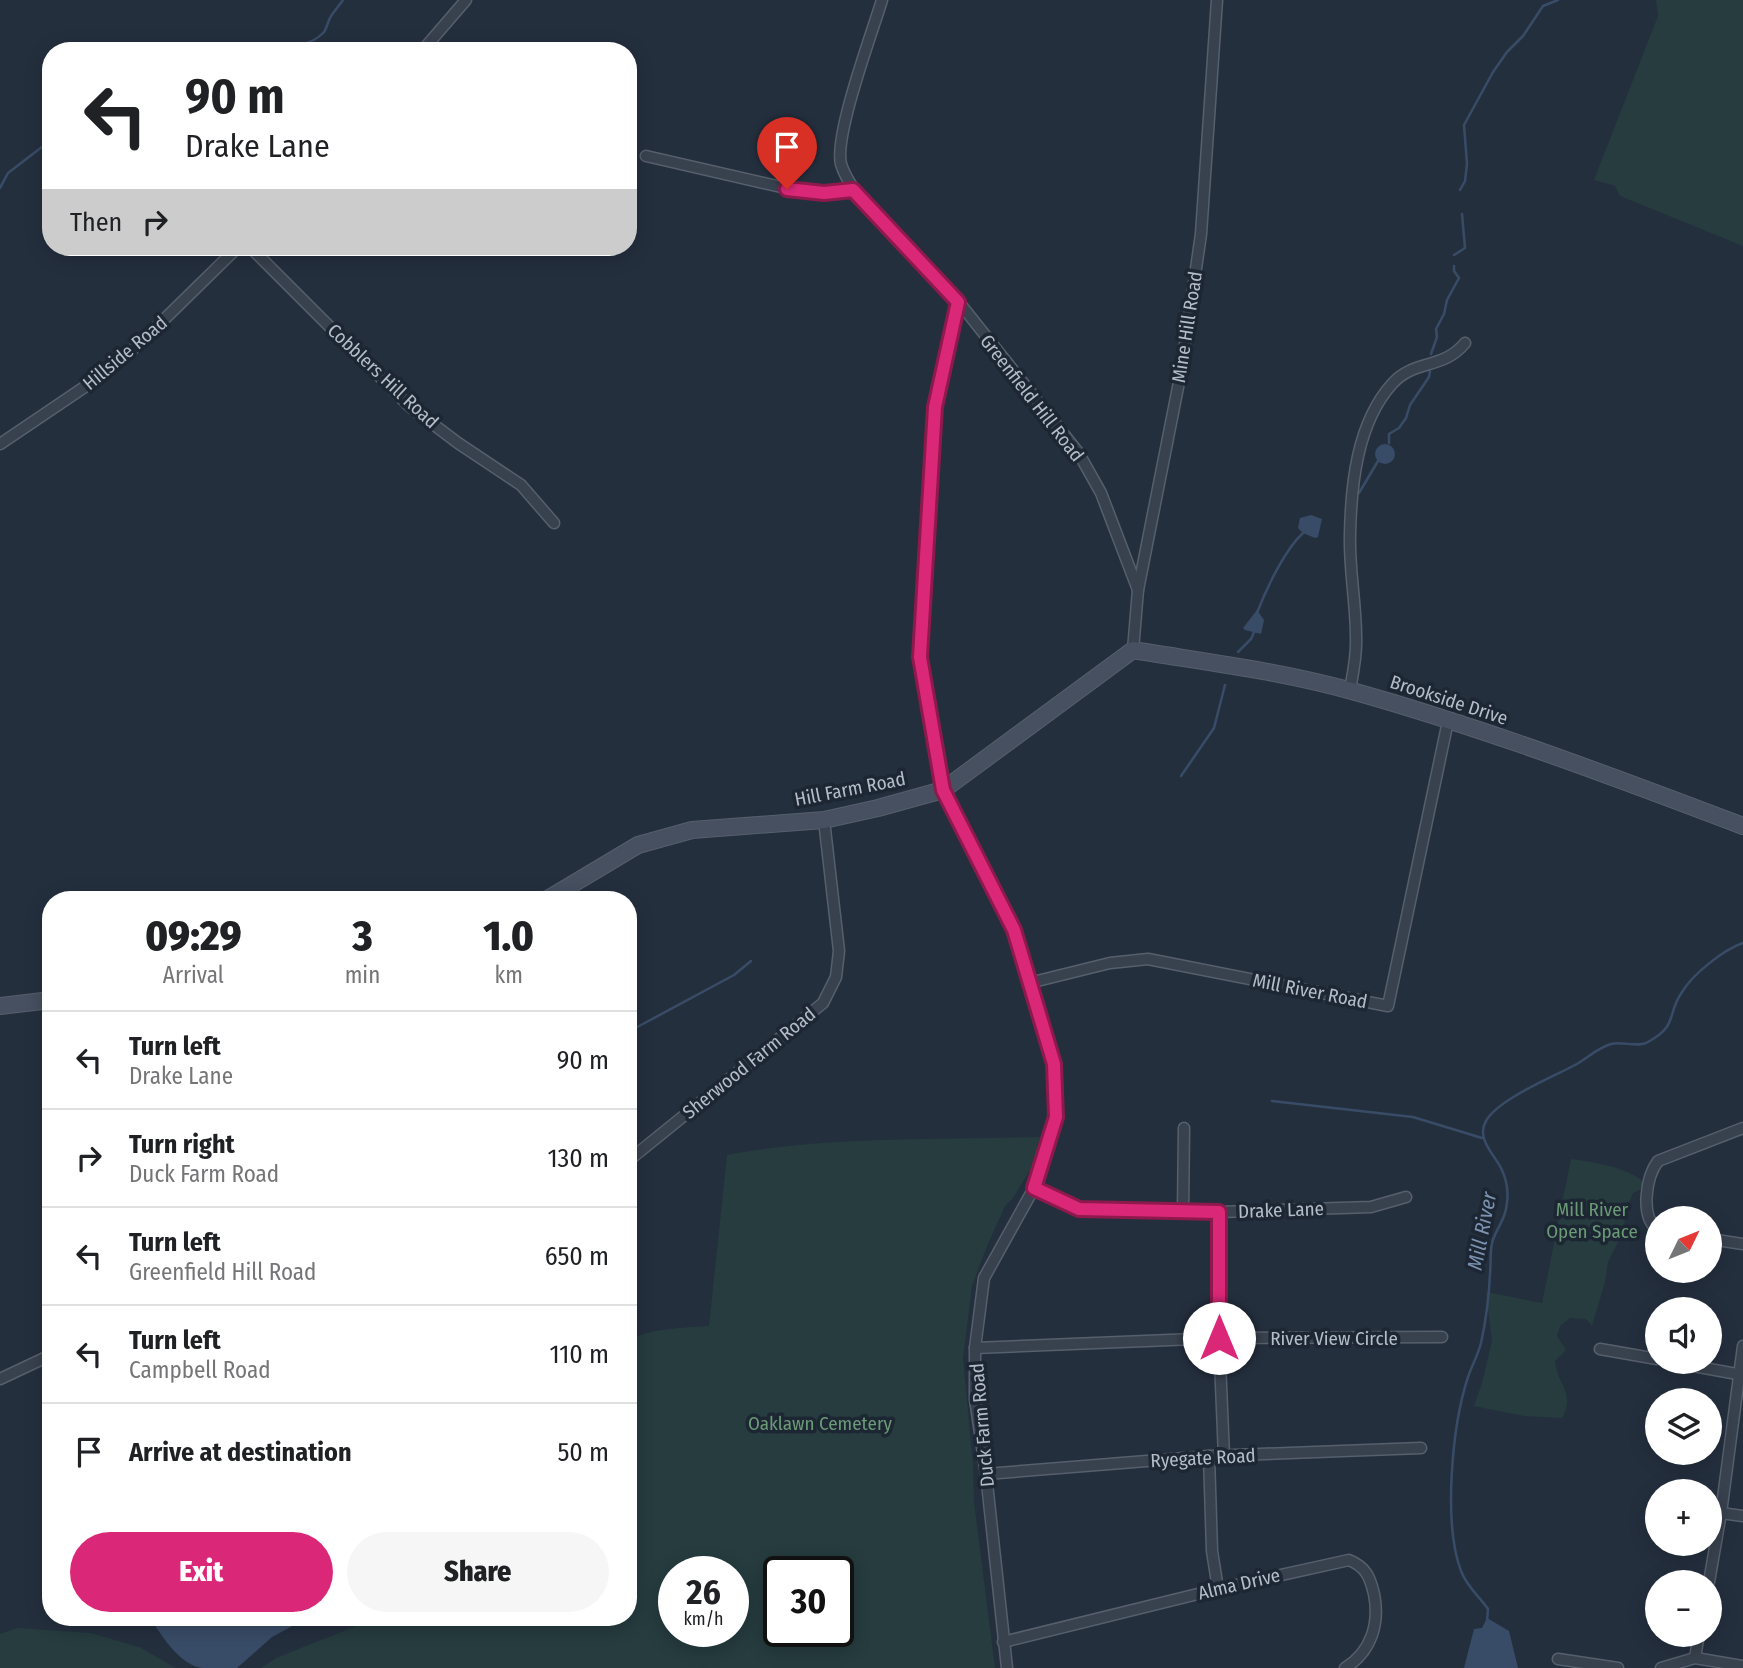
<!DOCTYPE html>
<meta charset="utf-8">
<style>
:root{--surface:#fff;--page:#f6f6f6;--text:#202124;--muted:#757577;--line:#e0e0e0;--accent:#db2777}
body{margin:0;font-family:"Fira Sans Condensed",sans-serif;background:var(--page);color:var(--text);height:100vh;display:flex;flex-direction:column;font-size:26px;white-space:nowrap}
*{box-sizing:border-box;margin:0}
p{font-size:23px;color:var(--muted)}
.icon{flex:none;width:38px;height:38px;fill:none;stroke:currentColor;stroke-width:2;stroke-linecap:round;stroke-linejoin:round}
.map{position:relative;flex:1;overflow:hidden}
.details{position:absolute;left:42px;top:891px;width:595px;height:735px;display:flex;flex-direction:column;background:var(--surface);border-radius:28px;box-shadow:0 4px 18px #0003}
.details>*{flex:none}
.guide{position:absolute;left:42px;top:42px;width:595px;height:214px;border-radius:28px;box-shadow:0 4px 18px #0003;background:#fff;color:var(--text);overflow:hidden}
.needle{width:46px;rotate:47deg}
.fabs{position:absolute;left:1645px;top:1206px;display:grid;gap:14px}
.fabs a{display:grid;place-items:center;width:77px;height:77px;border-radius:50%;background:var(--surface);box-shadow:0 4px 18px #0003;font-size:35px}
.speed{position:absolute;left:658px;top:1556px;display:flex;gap:14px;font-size:35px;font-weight:700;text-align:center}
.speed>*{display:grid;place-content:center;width:91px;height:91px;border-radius:50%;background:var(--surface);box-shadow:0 4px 18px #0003;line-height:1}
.speed small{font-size:18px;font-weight:400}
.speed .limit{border:4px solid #111;border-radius:10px;background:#fff;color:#111}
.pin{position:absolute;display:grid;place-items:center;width:60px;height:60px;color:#fff;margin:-72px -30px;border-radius:50% 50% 50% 0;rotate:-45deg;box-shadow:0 0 7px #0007}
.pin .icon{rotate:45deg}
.me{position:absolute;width:77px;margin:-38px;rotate:0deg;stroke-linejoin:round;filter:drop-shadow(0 0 5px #0008)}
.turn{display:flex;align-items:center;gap:24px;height:147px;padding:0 28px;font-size:32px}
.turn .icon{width:91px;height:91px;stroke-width:2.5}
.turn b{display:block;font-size:49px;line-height:60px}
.then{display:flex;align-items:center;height:66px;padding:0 28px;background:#0003;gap:14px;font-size:26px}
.eta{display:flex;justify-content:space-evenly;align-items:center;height:119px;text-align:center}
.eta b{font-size:42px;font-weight:800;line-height:49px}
.action{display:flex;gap:14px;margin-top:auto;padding:14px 28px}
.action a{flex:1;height:80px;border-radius:42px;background:var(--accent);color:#fff;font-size:28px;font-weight:800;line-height:80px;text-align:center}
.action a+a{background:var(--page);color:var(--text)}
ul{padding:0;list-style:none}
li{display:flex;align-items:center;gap:21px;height:98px;padding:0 28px;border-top:2px solid var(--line)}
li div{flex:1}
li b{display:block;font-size:26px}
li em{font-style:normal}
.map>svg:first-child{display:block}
.green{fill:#263c3f;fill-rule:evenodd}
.water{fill:#394c67}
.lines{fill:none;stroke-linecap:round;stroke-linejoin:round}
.stream{stroke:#394c67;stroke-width:2.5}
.street-casing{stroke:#565f6c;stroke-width:13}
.secondary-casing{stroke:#565f6c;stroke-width:18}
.street{stroke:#38414e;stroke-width:10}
.secondary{stroke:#465061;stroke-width:16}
.route-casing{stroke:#8e194d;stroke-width:18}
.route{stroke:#db2777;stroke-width:12}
.labels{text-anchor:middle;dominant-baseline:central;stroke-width:7;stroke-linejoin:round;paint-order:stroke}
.street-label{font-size:19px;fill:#b4bcc9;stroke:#1d2633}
.park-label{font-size:19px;fill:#6b9a76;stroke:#1d2633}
.water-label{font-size:21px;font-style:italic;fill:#7c92b1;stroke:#1d2633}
</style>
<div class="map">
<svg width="1743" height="1668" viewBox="0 0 1743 1668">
<rect width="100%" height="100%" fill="#242f3e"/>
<g class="green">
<path d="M1656,0H1743V246L1620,196L1615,186L1594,180L1658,16Z"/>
<path d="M1040,1137L1033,1165L1013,1198L1005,1206L987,1246L972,1286L963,1359L973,1464L974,1502L995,1668H261L276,1658L379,1617H628V1340C652,1328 682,1328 709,1326L727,1155C829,1136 936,1140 1040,1137ZM674,1572H733V1631H674ZM779,1572H838V1631H779Z"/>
<path d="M1571,1159C1600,1163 1626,1167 1649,1185L1633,1193L1625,1213L1624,1230L1608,1262L1605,1282L1592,1326L1586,1319L1570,1318L1560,1326L1557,1336L1566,1350L1555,1361C1557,1385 1576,1392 1562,1418L1524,1416L1474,1406L1482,1383L1492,1341L1486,1292L1542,1303Z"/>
<path d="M17,1628L91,1633L139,1647L176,1668H0V1634Z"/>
</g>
<g class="water">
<circle cx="1385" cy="454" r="10"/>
<path d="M1311,515L1322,519L1318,537L1315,538L1303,533L1298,528L1300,518Z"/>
<path d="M1257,610L1264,620L1261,634L1245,630L1243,628Z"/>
<path d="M149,1617H309L272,1637L237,1668C226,1668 213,1668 202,1668C178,1664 162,1635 149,1617Z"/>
<path d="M1487,1618L1509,1631L1518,1668H1464L1474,1629L1482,1628Z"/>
</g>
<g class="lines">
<g class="stream">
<path d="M163,51L177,44C213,46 298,60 323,33C327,29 327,23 330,18C333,12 339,6 343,0"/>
<path d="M0,188L8,173L51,140"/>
<path d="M1460,190L1465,181L1467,164L1464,125L1493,72L1507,52L1523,36L1543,6L1558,0"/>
<path d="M1454,255L1465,248L1462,214"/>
<path d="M1431,354L1437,337L1436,329L1444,314L1447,300L1459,278L1454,271V266"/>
<path d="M1389,443V434L1399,428L1406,418L1410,405L1429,377L1430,371"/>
<path d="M1359,493L1378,461"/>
<path d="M1257,613C1266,589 1285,549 1304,532"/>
<path d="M1238,652L1251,639L1255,630"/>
<path d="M1181,776L1214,728L1225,685"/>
<path d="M628,1032L734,975L751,961"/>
<path d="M1272,1101L1413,1117L1482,1138"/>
<path d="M1487,1621L1488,1609C1479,1596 1467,1587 1461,1571C1443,1523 1452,1426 1468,1377C1472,1365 1478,1355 1481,1343C1486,1320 1489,1297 1490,1274C1491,1264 1490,1252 1492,1243C1495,1231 1504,1221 1506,1209C1509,1195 1507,1180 1501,1168C1493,1153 1476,1138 1486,1121C1498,1099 1553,1077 1575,1065C1588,1058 1597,1048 1611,1044C1623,1041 1638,1048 1648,1042C1679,1025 1666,1015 1682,992C1693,974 1723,950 1743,943"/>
</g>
<g class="street-casing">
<g id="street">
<path d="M882,0C872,33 834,135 841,164C846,180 856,193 867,206L958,301L1078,452L1101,493L1138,590"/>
<path d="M422,51L466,0"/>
<path d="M646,156L803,192L824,193L853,190"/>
<path d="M250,247L409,406L458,443L521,485L554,523"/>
<path d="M958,301L935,407L920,657L943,790L1014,930L1054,1064L1056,1117L1034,1188L984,1278L975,1348V1399L986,1474L1007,1668"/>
<path d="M0,444L89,384L138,345L238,247"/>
<path d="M1133,650L1138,590L1181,372L1201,234L1217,0"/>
<path d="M1350,690C1353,673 1357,655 1356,637C1356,603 1349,569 1350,535C1351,484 1357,423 1392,384C1414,359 1443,370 1465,343"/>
<path d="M1029,983L1110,963L1148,959L1388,1006L1448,721"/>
<path d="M628,1161L823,1003L836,977L839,951L824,820"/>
<path d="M1034,1188L1079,1209L1219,1212L1371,1207L1406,1197"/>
<path d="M1183,1211L1184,1128"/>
<path d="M1219,1212V1338L1224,1456"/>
<path d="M1657,1229C1640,1216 1646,1177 1658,1161L1743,1128"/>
<path d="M1710,1239L1743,1244"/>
<path d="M975,1348L1219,1338L1442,1337"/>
<path d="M1600,1349L1657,1359"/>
<path d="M1671,1362L1743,1375"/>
<path d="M0,1379L51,1355"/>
<path d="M1209,1456L1212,1551L1218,1589"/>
<path d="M986,1474L1209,1456L1421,1448"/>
<path d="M1721,1513L1743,1516"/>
<path d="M1709,1582L1721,1513L1743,1346"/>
<path d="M1003,1642L1218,1589L1349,1560C1366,1567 1370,1577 1374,1594C1380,1624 1371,1652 1345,1668"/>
<path d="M1695,1658L1699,1634"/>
<path d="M1558,1659L1618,1668"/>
<path d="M1661,1668L1695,1658L1743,1666"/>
</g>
</g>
<g class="secondary-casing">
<g id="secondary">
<path d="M546,900L638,845L692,830L824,820L878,808L943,790L1133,650C1206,662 1280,671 1352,691C1484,728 1614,777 1743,826"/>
<path d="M0,1006L51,1000"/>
</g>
</g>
<use href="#street" class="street"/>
<use href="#secondary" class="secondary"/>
</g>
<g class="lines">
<g class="route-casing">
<path id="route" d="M787,189L824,193L853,190L958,302L935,407L920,657L943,790L1014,930L1054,1064L1056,1117L1034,1188L1079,1209L1219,1212V1338"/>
</g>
<use href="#route" class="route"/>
</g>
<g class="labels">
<g class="street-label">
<text transform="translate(1187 327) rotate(-81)">Mine Hill Road</text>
<text transform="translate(125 353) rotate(-40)">Hillside Road</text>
<text transform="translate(383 376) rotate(43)">Cobblers Hill Road</text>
<text transform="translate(1032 398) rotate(52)">Greenfield Hill Road</text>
<text transform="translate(1449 700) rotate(18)">Brookside Drive</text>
<text transform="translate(850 789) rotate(-11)">Hill Farm Road</text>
<text transform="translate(1310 991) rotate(11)">Mill River Road</text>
<text transform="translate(749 1063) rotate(-39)">Sherwood Farm Road</text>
<text transform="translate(1281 1210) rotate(-2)">Drake Lane</text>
<text x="1334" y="1338">River View Circle</text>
<text transform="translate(982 1425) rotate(-95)">Duck Farm Road</text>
<text transform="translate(1203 1458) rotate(-3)">Ryegate Road</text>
<text transform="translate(1239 1584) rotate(-13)">Alma Drive</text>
</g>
<g class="park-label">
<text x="1592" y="1209">Mill River<tspan x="1592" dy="22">Open Space</tspan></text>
<text x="820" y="1423">Oaklawn Cemetery</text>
</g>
<g class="water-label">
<text transform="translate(1482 1231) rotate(-79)">Mill River</text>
</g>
</g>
</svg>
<div class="fabs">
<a><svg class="needle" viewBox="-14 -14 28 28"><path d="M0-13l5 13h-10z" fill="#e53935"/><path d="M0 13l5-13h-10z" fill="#757577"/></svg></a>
<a><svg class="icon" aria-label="sound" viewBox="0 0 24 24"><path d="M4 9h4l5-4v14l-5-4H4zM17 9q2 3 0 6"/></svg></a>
<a><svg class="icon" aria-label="layers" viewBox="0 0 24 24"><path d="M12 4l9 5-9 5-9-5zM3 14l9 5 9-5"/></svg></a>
<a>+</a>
<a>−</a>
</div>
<div class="speed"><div>26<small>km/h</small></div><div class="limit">30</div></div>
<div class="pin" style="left:787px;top:189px;background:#d93025"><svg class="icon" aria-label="arrive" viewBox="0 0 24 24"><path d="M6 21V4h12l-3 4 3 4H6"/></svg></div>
<svg class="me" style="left:1219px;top:1338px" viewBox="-20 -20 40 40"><circle r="19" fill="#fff"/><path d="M0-13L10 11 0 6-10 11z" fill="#db2777"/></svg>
<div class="guide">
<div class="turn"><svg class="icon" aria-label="left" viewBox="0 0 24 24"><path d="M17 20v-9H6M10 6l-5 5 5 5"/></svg><div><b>90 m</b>Drake Lane</div></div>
<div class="then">Then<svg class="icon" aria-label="right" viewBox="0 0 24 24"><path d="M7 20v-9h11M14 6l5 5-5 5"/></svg></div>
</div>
<section class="details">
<div class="eta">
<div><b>09:29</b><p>Arrival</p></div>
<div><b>3</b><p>min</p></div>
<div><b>1.0</b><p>km</p></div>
</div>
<ul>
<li><svg class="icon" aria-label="left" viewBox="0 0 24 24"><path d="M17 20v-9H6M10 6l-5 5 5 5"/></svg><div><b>Turn left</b><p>Drake Lane</p></div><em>90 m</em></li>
<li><svg class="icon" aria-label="right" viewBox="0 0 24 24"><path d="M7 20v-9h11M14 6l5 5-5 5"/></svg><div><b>Turn right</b><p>Duck Farm Road</p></div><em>130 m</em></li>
<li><svg class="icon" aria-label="left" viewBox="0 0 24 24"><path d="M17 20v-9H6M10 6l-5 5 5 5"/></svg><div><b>Turn left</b><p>Greenfield Hill Road</p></div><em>650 m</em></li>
<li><svg class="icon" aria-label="left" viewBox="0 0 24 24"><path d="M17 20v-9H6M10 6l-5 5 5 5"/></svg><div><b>Turn left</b><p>Campbell Road</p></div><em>110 m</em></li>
<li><svg class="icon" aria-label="arrive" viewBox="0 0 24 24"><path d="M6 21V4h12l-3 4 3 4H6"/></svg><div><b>Arrive at destination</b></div><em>50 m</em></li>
</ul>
<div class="action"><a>Exit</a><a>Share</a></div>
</section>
</div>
